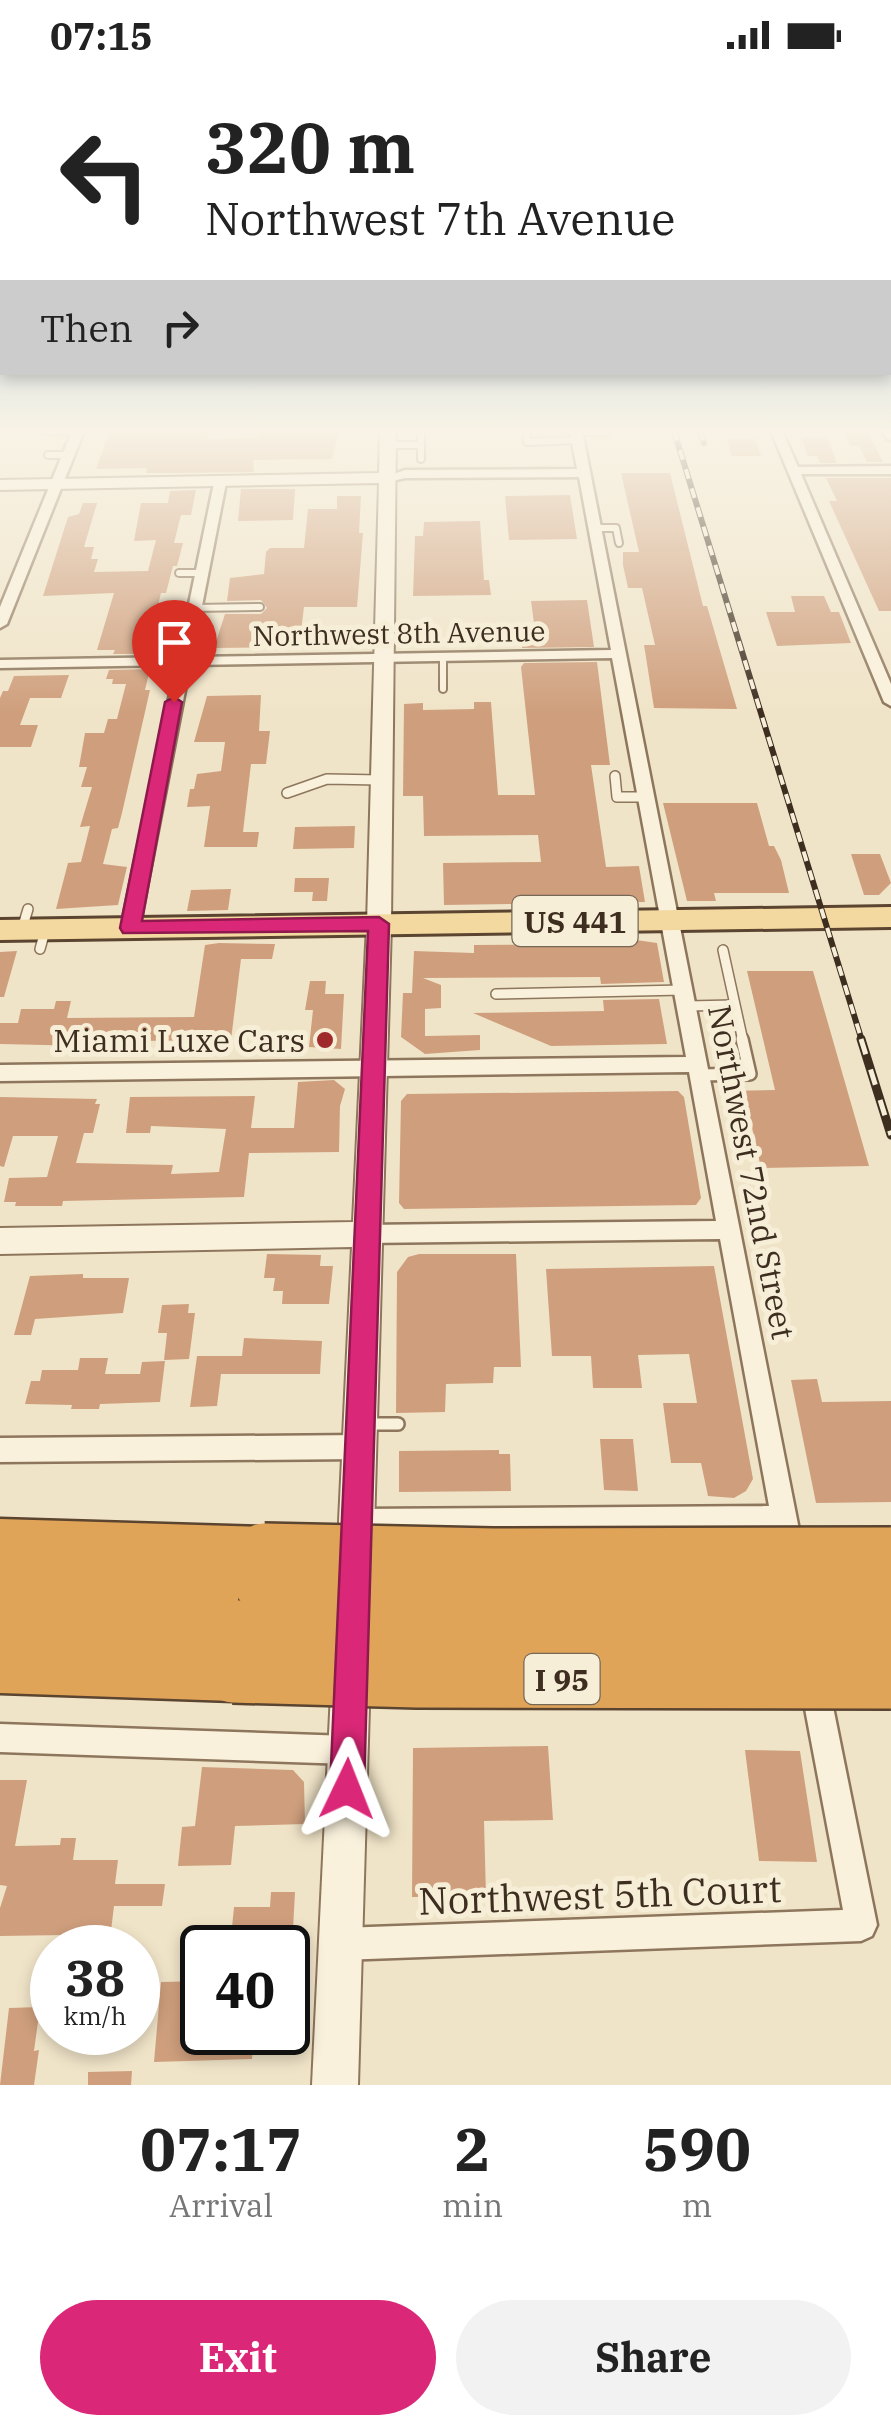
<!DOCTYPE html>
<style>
:root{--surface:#fff;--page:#f2f2f2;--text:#222;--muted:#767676;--accent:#db2777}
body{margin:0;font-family:"IBM Plex Serif",serif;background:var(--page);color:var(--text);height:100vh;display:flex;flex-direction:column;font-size:38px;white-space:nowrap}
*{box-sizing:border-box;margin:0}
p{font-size:32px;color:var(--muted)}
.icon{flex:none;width:55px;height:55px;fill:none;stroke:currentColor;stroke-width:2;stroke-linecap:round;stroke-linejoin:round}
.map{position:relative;height:2015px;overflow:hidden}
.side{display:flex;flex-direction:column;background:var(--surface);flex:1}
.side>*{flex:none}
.top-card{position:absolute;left:0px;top:0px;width:892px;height:305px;box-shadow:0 5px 15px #0003;background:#fff;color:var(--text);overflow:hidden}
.speed{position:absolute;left:30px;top:1855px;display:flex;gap:20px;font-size:50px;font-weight:700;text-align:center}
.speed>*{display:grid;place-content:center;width:130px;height:130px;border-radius:50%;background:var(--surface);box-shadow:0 5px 15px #0003;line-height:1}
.speed small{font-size:25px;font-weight:400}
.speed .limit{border:5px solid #111;border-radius:15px;background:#fff;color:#111}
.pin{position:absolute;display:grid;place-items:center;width:85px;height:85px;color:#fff;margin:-102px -42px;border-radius:50% 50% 50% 0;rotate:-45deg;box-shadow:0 0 10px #0007}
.pin .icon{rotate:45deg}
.me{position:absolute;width:110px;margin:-55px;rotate:2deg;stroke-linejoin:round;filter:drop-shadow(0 0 8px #0008)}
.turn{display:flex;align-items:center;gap:35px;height:210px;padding:0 40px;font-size:45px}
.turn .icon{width:130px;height:130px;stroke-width:2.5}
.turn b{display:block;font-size:70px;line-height:85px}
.then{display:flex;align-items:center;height:95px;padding:0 40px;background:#0003;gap:20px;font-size:38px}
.eta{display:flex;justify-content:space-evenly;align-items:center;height:170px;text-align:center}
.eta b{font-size:60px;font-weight:700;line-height:70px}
.button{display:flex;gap:20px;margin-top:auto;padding:20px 40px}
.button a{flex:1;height:115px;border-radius:60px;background:var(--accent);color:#fff;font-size:40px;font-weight:700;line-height:115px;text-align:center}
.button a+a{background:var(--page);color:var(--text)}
.status{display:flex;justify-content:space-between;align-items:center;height:70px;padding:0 50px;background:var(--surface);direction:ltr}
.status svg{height:28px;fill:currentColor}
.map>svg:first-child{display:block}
.building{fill:#cf9f7d}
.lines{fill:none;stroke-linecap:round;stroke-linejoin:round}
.service-far2-casing{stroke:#8d765c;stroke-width:10}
.service-far1-casing{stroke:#8d765c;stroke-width:12}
.service-casing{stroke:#8d765c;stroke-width:16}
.minor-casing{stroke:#8d765c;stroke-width:5}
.tertiary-casing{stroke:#8d765c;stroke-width:4}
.primary-casing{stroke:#5b4430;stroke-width:6}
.motorway-casing{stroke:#5b4430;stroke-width:5}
.service-far2{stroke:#faf1dc;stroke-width:6}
.service-far1{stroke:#faf1dc;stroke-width:9}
.service{stroke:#faf1dc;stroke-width:11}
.minor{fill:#faf1dc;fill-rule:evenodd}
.tertiary{fill:#faf1dc;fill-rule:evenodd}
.primary{fill:#f3d9a0;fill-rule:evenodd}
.motorway{fill:#e0a458;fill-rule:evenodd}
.rail-far1-casing{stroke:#3d2e20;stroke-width:6}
.rail-casing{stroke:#3d2e20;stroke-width:9}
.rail-far1{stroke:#f7eed8;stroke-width:4;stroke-dasharray:10;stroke-linecap:butt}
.rail{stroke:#f7eed8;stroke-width:5;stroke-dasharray:16;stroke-linecap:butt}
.motorway-bridge-casing{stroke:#5b4430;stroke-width:64;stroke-linecap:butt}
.motorway-bridge{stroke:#e0a458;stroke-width:59}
.route{fill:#db2777;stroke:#8e194d;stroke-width:2.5}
.poi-dot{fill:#9e2a2b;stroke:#f7eed8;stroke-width:4}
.labels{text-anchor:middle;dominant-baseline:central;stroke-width:10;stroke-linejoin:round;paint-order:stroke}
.far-street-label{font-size:28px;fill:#3d2e20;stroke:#f7eed8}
.shield{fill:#f7eed8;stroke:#756857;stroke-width:2.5}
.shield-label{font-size:30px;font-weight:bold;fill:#3d2e20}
.poi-label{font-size:32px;fill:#3d2e20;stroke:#f7eed8;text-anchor:end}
.street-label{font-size:32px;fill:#3d2e20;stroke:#f7eed8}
.near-street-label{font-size:38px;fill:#3d2e20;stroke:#f7eed8}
</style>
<div class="status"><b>07:15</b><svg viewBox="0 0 49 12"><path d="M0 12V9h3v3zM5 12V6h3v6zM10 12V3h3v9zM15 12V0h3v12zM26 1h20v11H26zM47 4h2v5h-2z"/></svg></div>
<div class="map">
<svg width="891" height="2015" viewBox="0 0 891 2015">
<rect width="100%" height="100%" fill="#f0e4c8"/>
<g class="building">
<path d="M110,361H209L207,369L258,368L260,361H339L332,389L253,390L254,402L174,403H146L147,398L96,399Z"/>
<path d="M843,361H867L883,392H867L859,376H850Z"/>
<path d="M801,367H827L837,393H820L817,386H808Z"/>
<path d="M727,369H755L761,386H732Z"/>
<path d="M621,403H670L703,536H707L737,639L654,638L644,575H655L642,518H628L623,495V482H639Z"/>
<path d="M826,408H891V541H879L829,431H837Z"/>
<path d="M241,419H295L293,450L238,451Z"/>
<path d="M196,420L191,445H181L174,473H183L177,496H173L166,523H161L153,556L162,555L157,579L153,584H113L115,580H97L114,523L43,526L68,447L79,444L83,433H97L84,477H94L91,489H98L94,502L148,501L156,470L134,471L141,433H168L170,421Z"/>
<path d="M570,425L577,469L509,470L505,426Z"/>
<path d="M337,426H361L359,463H363L357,537H304L299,577L214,578L225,544H261L267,538L261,530L227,531L230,508L264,504L266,482L270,478H304L308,439H337Z"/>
<path d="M480,451L484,510H489L491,525L413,526L415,466H423L424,452Z"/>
<path d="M791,526H824L831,542H839L851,573L777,576L766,542H795Z"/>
<path d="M587,530L594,577L522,578L521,561H535L531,531Z"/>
<path d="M597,592L610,695H591L606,797L639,796L645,832L444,835L443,793L541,792L538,765L424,766L423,726H403L404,634L423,633V640L474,639V632H491L498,725H535L521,597L524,593Z"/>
<path d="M150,599L145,620H150L122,743L118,758L112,759L103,794L127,797L118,835L56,839L68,793L81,792L90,756L80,757L92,717H81L87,697H79L85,663H104L108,649H117L126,614H112L113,609H106L109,600Z"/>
<path d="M69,605L61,628H30L20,655H38L31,677H0V628L3,621H8L14,606Z"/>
<path d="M261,625L259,661H270L266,694H251L243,762H259L257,777H204L210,736L187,737L190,719H194L197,704L221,701L225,672H194L207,626Z"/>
<path d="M663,733H757L769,776H774L781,790L789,823H714L716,831H687Z"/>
<path d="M355,756L354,778L293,779L295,757Z"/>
<path d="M851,784H880L891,813L879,825H864Z"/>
<path d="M295,808H329L327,831H312L313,822H294Z"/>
<path d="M231,819L228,840L187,841L191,820Z"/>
<path d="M629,869L657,873L664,912L601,914L600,907L423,908L441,915V938L425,939V966L480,965V980L425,984L401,967L403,923H412L414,881L474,883V875L630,874Z"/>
<path d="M219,873L275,874L272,889H241L231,970L134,971L133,977L0,974V953H18L21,939H54L56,931H71L67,948L194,947L205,875Z"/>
<path d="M17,881L4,927H0V882Z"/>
<path d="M747,901H813L869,1096L761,1098L747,1035L729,1036L725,1021L775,1020Z"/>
<path d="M310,911H326L325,924H344L341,979L309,977L313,940H305Z"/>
<path d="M659,929L667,974L551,976L473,943L604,941L603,930Z"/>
<path d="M334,1010L345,1019L340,1036L339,1082L249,1083L244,1127L63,1131L62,1136H15L16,1132H4L9,1108L47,1107L58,1066H13L4,1097L0,1096V1027L97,1029L95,1034H100L93,1063H84L76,1093L173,1095L171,1104L219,1102L226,1059L151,1056L150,1063H126L130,1027L255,1026L251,1058H294L298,1012Z"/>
<path d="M678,1021L684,1027L701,1128L696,1135L404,1139L399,1133L401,1031L407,1024Z"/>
<path d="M267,1184L321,1185L320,1196H333L329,1234H282L283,1221H273L275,1208H264Z"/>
<path d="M419,1184H516L521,1297H494L493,1313L446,1314L445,1342L396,1343L397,1202L408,1187Z"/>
<path d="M714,1196L753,1409L746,1421L734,1428L708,1426L701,1393H671L663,1333H697L689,1284L638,1285L642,1318H593L591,1286H552L546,1199Z"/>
<path d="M83,1204V1208H129L123,1243L35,1249L31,1265H14L30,1206Z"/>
<path d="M189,1234L188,1243H195L189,1289L164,1290L167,1263H158L162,1235Z"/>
<path d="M244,1268L322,1271L320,1304H221L217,1336L190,1337L197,1286H242Z"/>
<path d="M80,1288H108L105,1304H140L142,1292L165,1291L160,1332L100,1334L99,1339H71L72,1335L25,1334L31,1311H40L42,1300H78Z"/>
<path d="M817,1309L822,1332L891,1331V1432L816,1433L791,1310Z"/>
<path d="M600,1369H633L638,1421L604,1420Z"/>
<path d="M499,1380V1384H510L511,1421L399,1422V1381Z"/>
<path d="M548,1676L553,1750L484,1751L486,1826L412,1827L413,1678Z"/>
<path d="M745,1680L800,1681L817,1792L759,1791Z"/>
<path d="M202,1697L293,1700L304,1712L305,1754L235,1756L231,1795L178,1796L182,1757L195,1756Z"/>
<path d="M0,1710H27L15,1776L60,1775L61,1768H76L73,1790H118L115,1814H165L162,1836H114L110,1869H65L66,1865L0,1866V1838L7,1816L0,1815Z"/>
<path d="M271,1822H295L292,1878H230L234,1837H270Z"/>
<path d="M202,1911V1962H254L252,1989L154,1992L161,1912Z"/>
<path d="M40,1937L34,1981L39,1980L34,2015H0L9,1938Z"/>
<path d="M132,2001L131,2015H88V2002Z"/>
</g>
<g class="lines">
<g class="service-far2-casing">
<g id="service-far2">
<path d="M46,361L77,362"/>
<path d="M421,361V389"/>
<path d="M526,361L527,372L578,370"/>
<path d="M576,362H607"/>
<path d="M388,375H421"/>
<path d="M48,385H68"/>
<path d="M595,458H616L619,473"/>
<path d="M179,503H201"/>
<path d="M193,538L260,537"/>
<path d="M174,546L192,545"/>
<path d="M443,587V619"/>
</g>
</g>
<g class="service-far1-casing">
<g id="service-far1">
<path d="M615,706L617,727H646"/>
<path d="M287,723L327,709L380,710"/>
<path d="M22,859L28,839"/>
<path d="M40,879L45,861"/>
<path d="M723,880L743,971"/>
<path d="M496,924L683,920"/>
<path d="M687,936L734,935"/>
</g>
</g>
<g class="service-casing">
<g id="service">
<path d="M700,1005L750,1004L742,969"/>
<path d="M367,1354H398"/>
</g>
</g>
<g class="minor-casing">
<g id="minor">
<path d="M72,361H84L7,554L0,558V537Z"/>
<path d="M570,361H582L804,1485L800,1494L791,1498L782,1494L773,1461L357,1465L348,1461L344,1452L348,1443L357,1439L769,1436L720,1169L365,1173L357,1171L354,1164L357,1157L365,1155L716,1151L689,1002L0,1011V995L686,987L612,588L190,595L139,858L130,864L121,858L176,595L0,598V590L178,587L214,413L220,409L226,413L192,587L611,580L579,407L405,408L388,412L382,408L405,400L577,399Z"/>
<path d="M771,361H782L798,397L891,396V404H801L891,614V636L884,632Z"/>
<path d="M882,361H891V370L887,369Z"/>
<path d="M360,1365L369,1369L372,1377L369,1385L360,1389L0,1392V1368Z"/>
<path d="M814,1598L824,1602L828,1612L877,1855L872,1866L861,1871L341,1890L330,1885L325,1874L330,1863L341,1858L843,1840L800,1612L804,1602Z"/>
<path d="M0,1654L348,1666L358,1670L362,1680L358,1690L348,1694L0,1682Z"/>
</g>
</g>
<g class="tertiary-casing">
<g id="tertiary">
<path d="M380,361H396L391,854L373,1494L368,1507L355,1512L342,1507L337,1494L352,1177L0,1184V1158L353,1152L367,854L379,413L0,420V410L379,403Z"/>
<path d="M351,1583L365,1588L370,1602L358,2015H312L332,1602L337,1588Z"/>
</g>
</g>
<g class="primary-casing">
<path id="primary" d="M891,837V857L0,870V850Z"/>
</g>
<g class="motorway-casing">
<path id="motorway" d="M0,1449L264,1457L283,1464L290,1483L284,1498L290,1512L282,1531L263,1539L252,1538L257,1541L265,1560L257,1579L250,1582L261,1603L253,1623L233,1631L0,1623Z"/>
</g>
<use href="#service-far2" class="service-far2"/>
<use href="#service-far1" class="service-far1"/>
<use href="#service" class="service"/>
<use href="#minor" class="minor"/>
<use href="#tertiary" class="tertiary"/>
<use href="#primary" class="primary"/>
<use href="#motorway" class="motorway"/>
<g class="rail-far1-casing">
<g id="rail-far1">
<path d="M674,361L862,971"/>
<path d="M700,361L704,373"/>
</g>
</g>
<g class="rail-casing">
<path id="rail" d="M861,969L891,1065"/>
</g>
<use href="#rail-far1" class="rail-far1"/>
<use href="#rail" class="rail"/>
<g class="motorway-bridge-casing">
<g id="motorway-bridge">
<path d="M264,1483L493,1488L891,1487"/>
<path d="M263,1512L460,1517L891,1516"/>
<path d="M238,1560L891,1562"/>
<path d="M233,1603L417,1608L891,1609"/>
</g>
</g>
<use href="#motorway-bridge" class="motorway-bridge"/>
</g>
<linearGradient id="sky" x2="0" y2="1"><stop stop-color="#8fbad6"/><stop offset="0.56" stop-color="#f8f3e6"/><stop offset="1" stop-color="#f8f3e6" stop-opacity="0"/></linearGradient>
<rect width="891" height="643" fill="url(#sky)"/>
<path class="route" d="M174,627L182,632L142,851L379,847L389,854L364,1719L359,1731L347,1736L335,1731L330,1719L368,861L123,863L120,858L165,632Z"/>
<circle class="poi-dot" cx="325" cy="970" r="10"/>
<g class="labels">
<g class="far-street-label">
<text transform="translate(399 563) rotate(-1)">Northwest 8th Avenue</text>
</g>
<g class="shield">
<rect x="512.5" y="826" width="125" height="50" rx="8"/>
<rect x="524.5" y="1584" width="75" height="50" rx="8"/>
</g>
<g class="shield-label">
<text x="575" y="851">US 441</text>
<text x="562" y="1609">I 95</text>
</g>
<g class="poi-label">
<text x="305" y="970">Miami Luxe Cars</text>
</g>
<g class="street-label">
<text transform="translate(752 1102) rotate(79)">Northwest 72nd Street</text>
</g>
<g class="near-street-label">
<text transform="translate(600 1824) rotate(-2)">Northwest 5th Court</text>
</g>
</g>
</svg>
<div class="speed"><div>38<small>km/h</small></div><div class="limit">40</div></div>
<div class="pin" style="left:174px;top:632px;background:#d93025"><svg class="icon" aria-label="arrive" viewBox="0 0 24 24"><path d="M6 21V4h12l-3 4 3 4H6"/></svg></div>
<svg class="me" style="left:347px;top:1719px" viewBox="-20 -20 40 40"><path d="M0-17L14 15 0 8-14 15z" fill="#db2777" stroke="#fff" stroke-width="4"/></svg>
<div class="top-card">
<div class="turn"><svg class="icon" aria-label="left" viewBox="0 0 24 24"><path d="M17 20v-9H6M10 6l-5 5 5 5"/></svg><div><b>320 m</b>Northwest 7th Avenue</div></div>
<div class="then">Then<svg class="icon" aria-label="right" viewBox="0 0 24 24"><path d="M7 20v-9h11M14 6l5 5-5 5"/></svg></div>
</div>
</div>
<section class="side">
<div class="eta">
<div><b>07:17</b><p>Arrival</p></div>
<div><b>2</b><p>min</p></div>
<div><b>590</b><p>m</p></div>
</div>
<div class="button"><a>Exit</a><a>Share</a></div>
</section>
